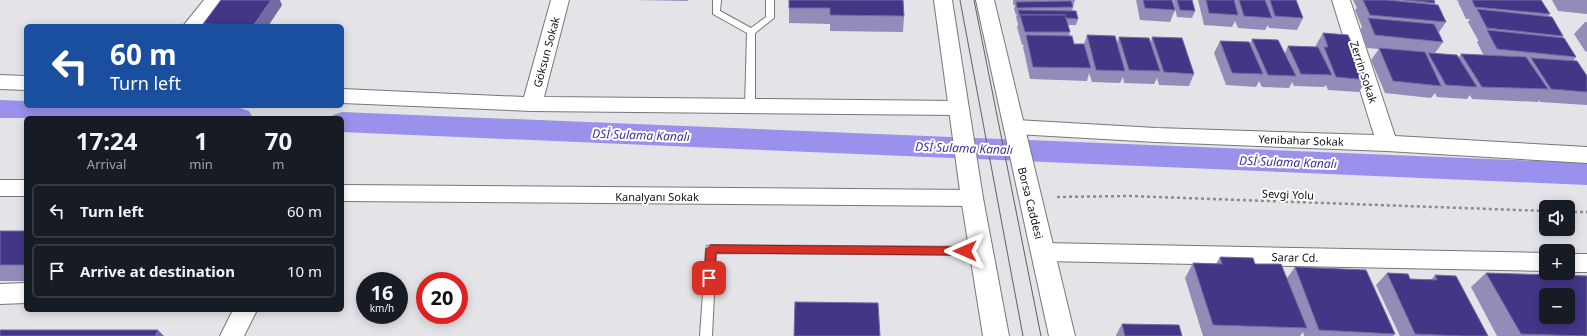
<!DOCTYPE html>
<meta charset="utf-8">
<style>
:root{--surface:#171b24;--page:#20242c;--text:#f1f3f6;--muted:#9ea1a6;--line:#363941}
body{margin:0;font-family:"Noto Sans",sans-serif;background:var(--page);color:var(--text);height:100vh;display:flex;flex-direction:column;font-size:15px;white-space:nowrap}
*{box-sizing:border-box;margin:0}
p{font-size:13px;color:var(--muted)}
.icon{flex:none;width:22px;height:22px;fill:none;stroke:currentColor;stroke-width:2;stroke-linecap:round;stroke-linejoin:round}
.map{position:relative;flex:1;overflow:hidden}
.details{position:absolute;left:24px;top:116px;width:320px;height:196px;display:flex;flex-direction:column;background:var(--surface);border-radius:6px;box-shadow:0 2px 10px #0003}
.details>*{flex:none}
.hud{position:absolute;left:24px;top:24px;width:320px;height:84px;border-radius:6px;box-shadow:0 2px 10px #0003;background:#1a4fa0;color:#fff;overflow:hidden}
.fabs{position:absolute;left:1539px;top:200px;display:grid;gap:8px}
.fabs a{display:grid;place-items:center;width:36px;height:36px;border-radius:6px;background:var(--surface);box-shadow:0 2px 10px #0003;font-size:20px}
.speed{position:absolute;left:356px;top:272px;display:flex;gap:8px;font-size:20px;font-weight:700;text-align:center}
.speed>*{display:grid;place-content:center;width:52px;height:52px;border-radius:50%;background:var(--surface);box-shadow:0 2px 10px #0003;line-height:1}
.speed small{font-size:10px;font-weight:400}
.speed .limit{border:6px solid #d22;background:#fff;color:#111}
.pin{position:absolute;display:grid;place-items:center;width:34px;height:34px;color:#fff;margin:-17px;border-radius:8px;box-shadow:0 2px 6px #0006}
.me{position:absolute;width:44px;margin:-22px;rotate:270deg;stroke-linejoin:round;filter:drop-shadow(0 0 3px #0008)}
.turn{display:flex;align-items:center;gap:14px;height:84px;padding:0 20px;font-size:18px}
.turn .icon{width:52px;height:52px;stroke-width:2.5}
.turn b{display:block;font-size:28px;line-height:34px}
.eta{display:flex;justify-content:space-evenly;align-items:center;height:68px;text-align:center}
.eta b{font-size:24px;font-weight:700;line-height:28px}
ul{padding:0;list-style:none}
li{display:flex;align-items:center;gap:12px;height:54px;margin:0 8px 6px;padding:0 12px;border:2px solid var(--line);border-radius:6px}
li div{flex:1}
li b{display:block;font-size:15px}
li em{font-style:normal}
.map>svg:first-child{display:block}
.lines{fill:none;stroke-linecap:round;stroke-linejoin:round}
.canal{fill:#9991eb;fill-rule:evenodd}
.service-casing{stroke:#77777b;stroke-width:2}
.minor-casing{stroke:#77777b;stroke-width:2}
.secondary-casing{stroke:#77777b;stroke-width:2}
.path{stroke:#8b8b8f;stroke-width:2.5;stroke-dasharray:3 3;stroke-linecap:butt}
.service{fill:#fff;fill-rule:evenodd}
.minor{fill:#fff;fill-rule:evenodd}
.secondary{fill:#fff;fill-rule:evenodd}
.tram{stroke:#616164;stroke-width:1}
.wall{fill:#938cb8}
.shaded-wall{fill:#736aa4}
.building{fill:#433687;stroke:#736aa4;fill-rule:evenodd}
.route{fill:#d93025;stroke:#8d1f18}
.labels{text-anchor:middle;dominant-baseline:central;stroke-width:4;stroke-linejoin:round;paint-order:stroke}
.street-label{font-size:11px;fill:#0e0e10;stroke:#fff}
.water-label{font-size:12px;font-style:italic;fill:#432c93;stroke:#fff}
</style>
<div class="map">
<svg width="1587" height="336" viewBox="0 0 1587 336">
<rect width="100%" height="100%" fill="#e3e3e8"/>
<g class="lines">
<g class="canal">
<path d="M0,100L26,101V106H174L240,108L249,111L253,118H0Z"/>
<path d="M342,112L1587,163V185L342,132V118H331L333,115Z"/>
</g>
<g class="service-casing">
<g id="service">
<path d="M713,0H721L720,11L751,28L766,17V0H774V18L755,33V107L753,109H747L745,107L747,33L713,14Z"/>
<path d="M711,245L981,247L985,248L986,251L985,254L981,255L716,253L712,336H700L706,249L707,246Z"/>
</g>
</g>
<g class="minor-casing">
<g id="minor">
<path d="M204,0H222L202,26H183Z"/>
<path d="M551,0H569L544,97L959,101L966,103L969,108L966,113L959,115L532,111L342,103V89L524,97Z"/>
<path d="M1332,0H1350L1395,136L1587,147V163L1387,151L1156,142L1014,134L1007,132L1004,127L1007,122L1014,120L1156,128L1374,135Z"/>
<path d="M0,75L26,76V90L0,89Z"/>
<rect x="0" y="180" width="26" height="16"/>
<path d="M342,185L972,190L980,192L983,198L980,204L972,206L342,201Z"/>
<path d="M1043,243L1546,253V271L1043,261L1035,259L1032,252L1035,245Z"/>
<rect x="1568" y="254" width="19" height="18"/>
<path d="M26,283V303L0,304V284Z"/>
<path d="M233,310H257L244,336H220Z"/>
</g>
</g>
<g class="secondary-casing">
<g id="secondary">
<path d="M934,0H952L983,198L1009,336H983L961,198Z"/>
<path d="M976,0H994L1075,336H1049Z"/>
</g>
</g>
<g class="path">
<path d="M1057,197L1129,196L1546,211"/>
<path d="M1568,212H1587"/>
</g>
<use href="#service" class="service"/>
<use href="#minor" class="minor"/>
<use href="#secondary" class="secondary"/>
<g class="tram">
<path d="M960,0L1023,336"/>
<path d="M974,0L1041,336"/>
</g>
</g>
<g class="wall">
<path d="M635,0H688V1Z"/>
<path d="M789,0L904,16L903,32L830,31V24L789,23Z"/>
<path d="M1013,0H1075L1072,11L1078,19L1076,25H1068L1070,32L1069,36L1074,44H1084L1087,35L1117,43L1119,37L1151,42L1152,37L1194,74L1189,86L1159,85L1157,78L1154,84L1124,83L1123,77L1120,83L1092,82L1089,73L1087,81L1030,79L1023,47L1024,45H1022L1017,27L1018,24L1016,17L1017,15H1016L1014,9L1015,5H1013Z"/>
<path d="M1136,0H1172L1175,10L1170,22L1140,20Z"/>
<path d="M1173,0H1192L1195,11L1192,18L1177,17Z"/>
<path d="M1198,0H1296L1303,18L1297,30L1269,28L1268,25L1265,30L1238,28L1235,21L1232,27L1204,25Z"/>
<path d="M1353,0H1434L1435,3L1434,4L1446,22L1439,32L1443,42L1435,53L1459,57L1461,54L1484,56L1477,42L1479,40H1478L1468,22L1470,19H1466L1458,2L1459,1L1455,0H1541L1550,14L1548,17L1563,36L1562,37L1576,57L1573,61L1587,76V105L1540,102L1539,100L1538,102L1472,99L1470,95L1467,99L1437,97L1435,93L1431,98L1385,93L1371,60L1379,49L1367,48L1360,30L1362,27L1355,10L1357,8Z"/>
<path d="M1552,0H1587V14L1558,11Z"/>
<path d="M282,5L268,26H204L203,24Z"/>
<path d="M1585,22H1587V52L1585,51L1574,34Z"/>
<path d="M1323,33L1367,80L1359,92L1328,90L1326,85L1324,87L1294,86L1292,82L1289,88L1262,87L1259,81L1256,87L1226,85L1214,53L1220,41L1250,44L1252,39L1285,53L1288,46L1316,47V45Z"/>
<rect x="0" y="231" width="26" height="50"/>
<path d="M1220,257L1255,264L1287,278L1295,267L1395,334L1393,336H1304L1303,332L1300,336H1203L1185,278L1193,263L1216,264Z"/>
<path d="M1387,273L1410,279L1431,280L1435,275L1488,336H1400L1376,285Z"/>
<path d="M1486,273L1587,336H1497L1471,287Z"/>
<path d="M1122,324L1182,336H1116V335Z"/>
</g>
<g class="shaded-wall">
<path d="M271,0H280L282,5L268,26H254Z"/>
<path d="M158,330L164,336H155Z"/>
</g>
<g class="building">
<path d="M221,0H271L253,26L203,24Z"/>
<path d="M789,0H903L904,16L830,15V8H789Z"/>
<path d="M1143,0H1172L1175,10L1145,8Z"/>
<path d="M1177,0H1192L1195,11L1180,10Z"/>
<path d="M1206,0H1234L1238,15L1209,13Z"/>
<path d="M1239,0H1265L1272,18L1244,16Z"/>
<path d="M1270,0H1296L1303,18L1275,16Z"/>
<path d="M1363,0H1386L1438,5L1446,22L1370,15Z"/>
<path d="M1405,0H1434L1435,3Z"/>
<path d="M1472,0H1541L1550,14L1475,7Z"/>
<path d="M1071,1L1073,7L1017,8L1016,2Z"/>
<path d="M1477,9L1552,17L1563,36L1487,28Z"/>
<path d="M1018,10L1076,11L1078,19L1066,18L1065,15H1020V17Z"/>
<path d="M1020,15H1065L1070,32H1025Z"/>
<path d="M1368,18L1434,24L1443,42L1375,35Z"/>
<path d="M1487,30L1564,38L1576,57L1497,49Z"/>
<path d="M1323,33L1348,35L1367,80L1336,77L1324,47H1328Z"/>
<path d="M1026,35L1072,36L1074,44H1084L1091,68L1033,67Z"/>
<path d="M1087,35L1115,36L1125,71L1096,70Z"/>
<path d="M1119,37L1149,38L1160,71L1129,70Z"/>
<path d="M1152,37L1182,38L1194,74L1164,72Z"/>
<path d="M1252,39L1278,40L1296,76L1268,75Z"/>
<path d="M1220,41L1249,42L1263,74L1232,73Z"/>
<path d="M1288,46L1318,47L1332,75L1301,74Z"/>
<path d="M1379,48L1425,52L1441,86L1393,81Z"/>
<path d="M1428,53L1457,55L1477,87L1446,85Z"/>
<path d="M1461,54L1526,57L1548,89L1482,87Z"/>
<path d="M1531,58L1577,61L1587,76V92L1551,89Z"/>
<rect x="0" y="231" width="26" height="34"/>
<path d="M1220,257L1253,258L1255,264H1281L1307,328L1213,325L1193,263L1222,264Z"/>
<path d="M1295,267L1366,270L1395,334L1319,330Z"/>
<path d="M1387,273L1408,274L1410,279L1437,280L1435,275L1456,276L1488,336H1464L1415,334Z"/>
<path d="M1486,273L1587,276V336L1521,334ZM1546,295H1568V317H1546Z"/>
<path d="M795,302L878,303L880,336H794Z"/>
<path d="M1122,324L1179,325L1182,336H1125Z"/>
<path d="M0,330H158L155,336H0Z"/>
</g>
<path class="route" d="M711,245L965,247L970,251L965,255L716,253L714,278L709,282L704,278L706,249Z"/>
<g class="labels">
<g class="street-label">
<text transform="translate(546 52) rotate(-75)">Göksun Sokak</text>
<text transform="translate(1364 72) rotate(72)">Zerrin Sokak</text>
<text transform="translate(1301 140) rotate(2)">Yenibahar Sokak</text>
<text transform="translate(1288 194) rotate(2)">Sevgi Yolu</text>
<text x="657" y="196">Kanalyanı Sokak</text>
<text transform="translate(1031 203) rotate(76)">Borsa Caddesi</text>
<text transform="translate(1295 257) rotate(1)">Sarar Cd.</text>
</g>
<g class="water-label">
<text transform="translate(641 135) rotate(2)">DSİ Sulama Kanalı</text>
<text transform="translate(964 148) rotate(2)">DSİ Sulama Kanalı</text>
<text transform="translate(1288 162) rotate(2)">DSİ Sulama Kanalı</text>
</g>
</g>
</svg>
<div class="fabs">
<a><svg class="icon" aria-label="sound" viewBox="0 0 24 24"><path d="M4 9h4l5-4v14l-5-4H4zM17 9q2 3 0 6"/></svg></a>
<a>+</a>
<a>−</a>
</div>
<div class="speed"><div>16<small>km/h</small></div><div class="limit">20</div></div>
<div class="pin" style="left:709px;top:278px;background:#d93025"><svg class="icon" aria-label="arrive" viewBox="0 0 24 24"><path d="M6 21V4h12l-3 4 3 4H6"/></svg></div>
<svg class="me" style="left:965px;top:251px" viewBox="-20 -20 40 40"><path d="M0-17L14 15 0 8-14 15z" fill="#d93025" stroke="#fff" stroke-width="4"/></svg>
<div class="hud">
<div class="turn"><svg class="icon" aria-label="left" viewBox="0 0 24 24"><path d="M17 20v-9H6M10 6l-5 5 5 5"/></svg><div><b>60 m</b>Turn left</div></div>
</div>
<section class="details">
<div class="eta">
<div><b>17:24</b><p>Arrival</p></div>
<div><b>1</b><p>min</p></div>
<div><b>70</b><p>m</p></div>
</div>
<ul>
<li><svg class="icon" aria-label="left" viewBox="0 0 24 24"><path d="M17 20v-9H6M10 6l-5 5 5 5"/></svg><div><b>Turn left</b></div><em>60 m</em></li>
<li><svg class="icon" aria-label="arrive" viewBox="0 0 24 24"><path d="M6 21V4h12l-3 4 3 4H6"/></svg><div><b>Arrive at destination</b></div><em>10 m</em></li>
</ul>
</section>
</div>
